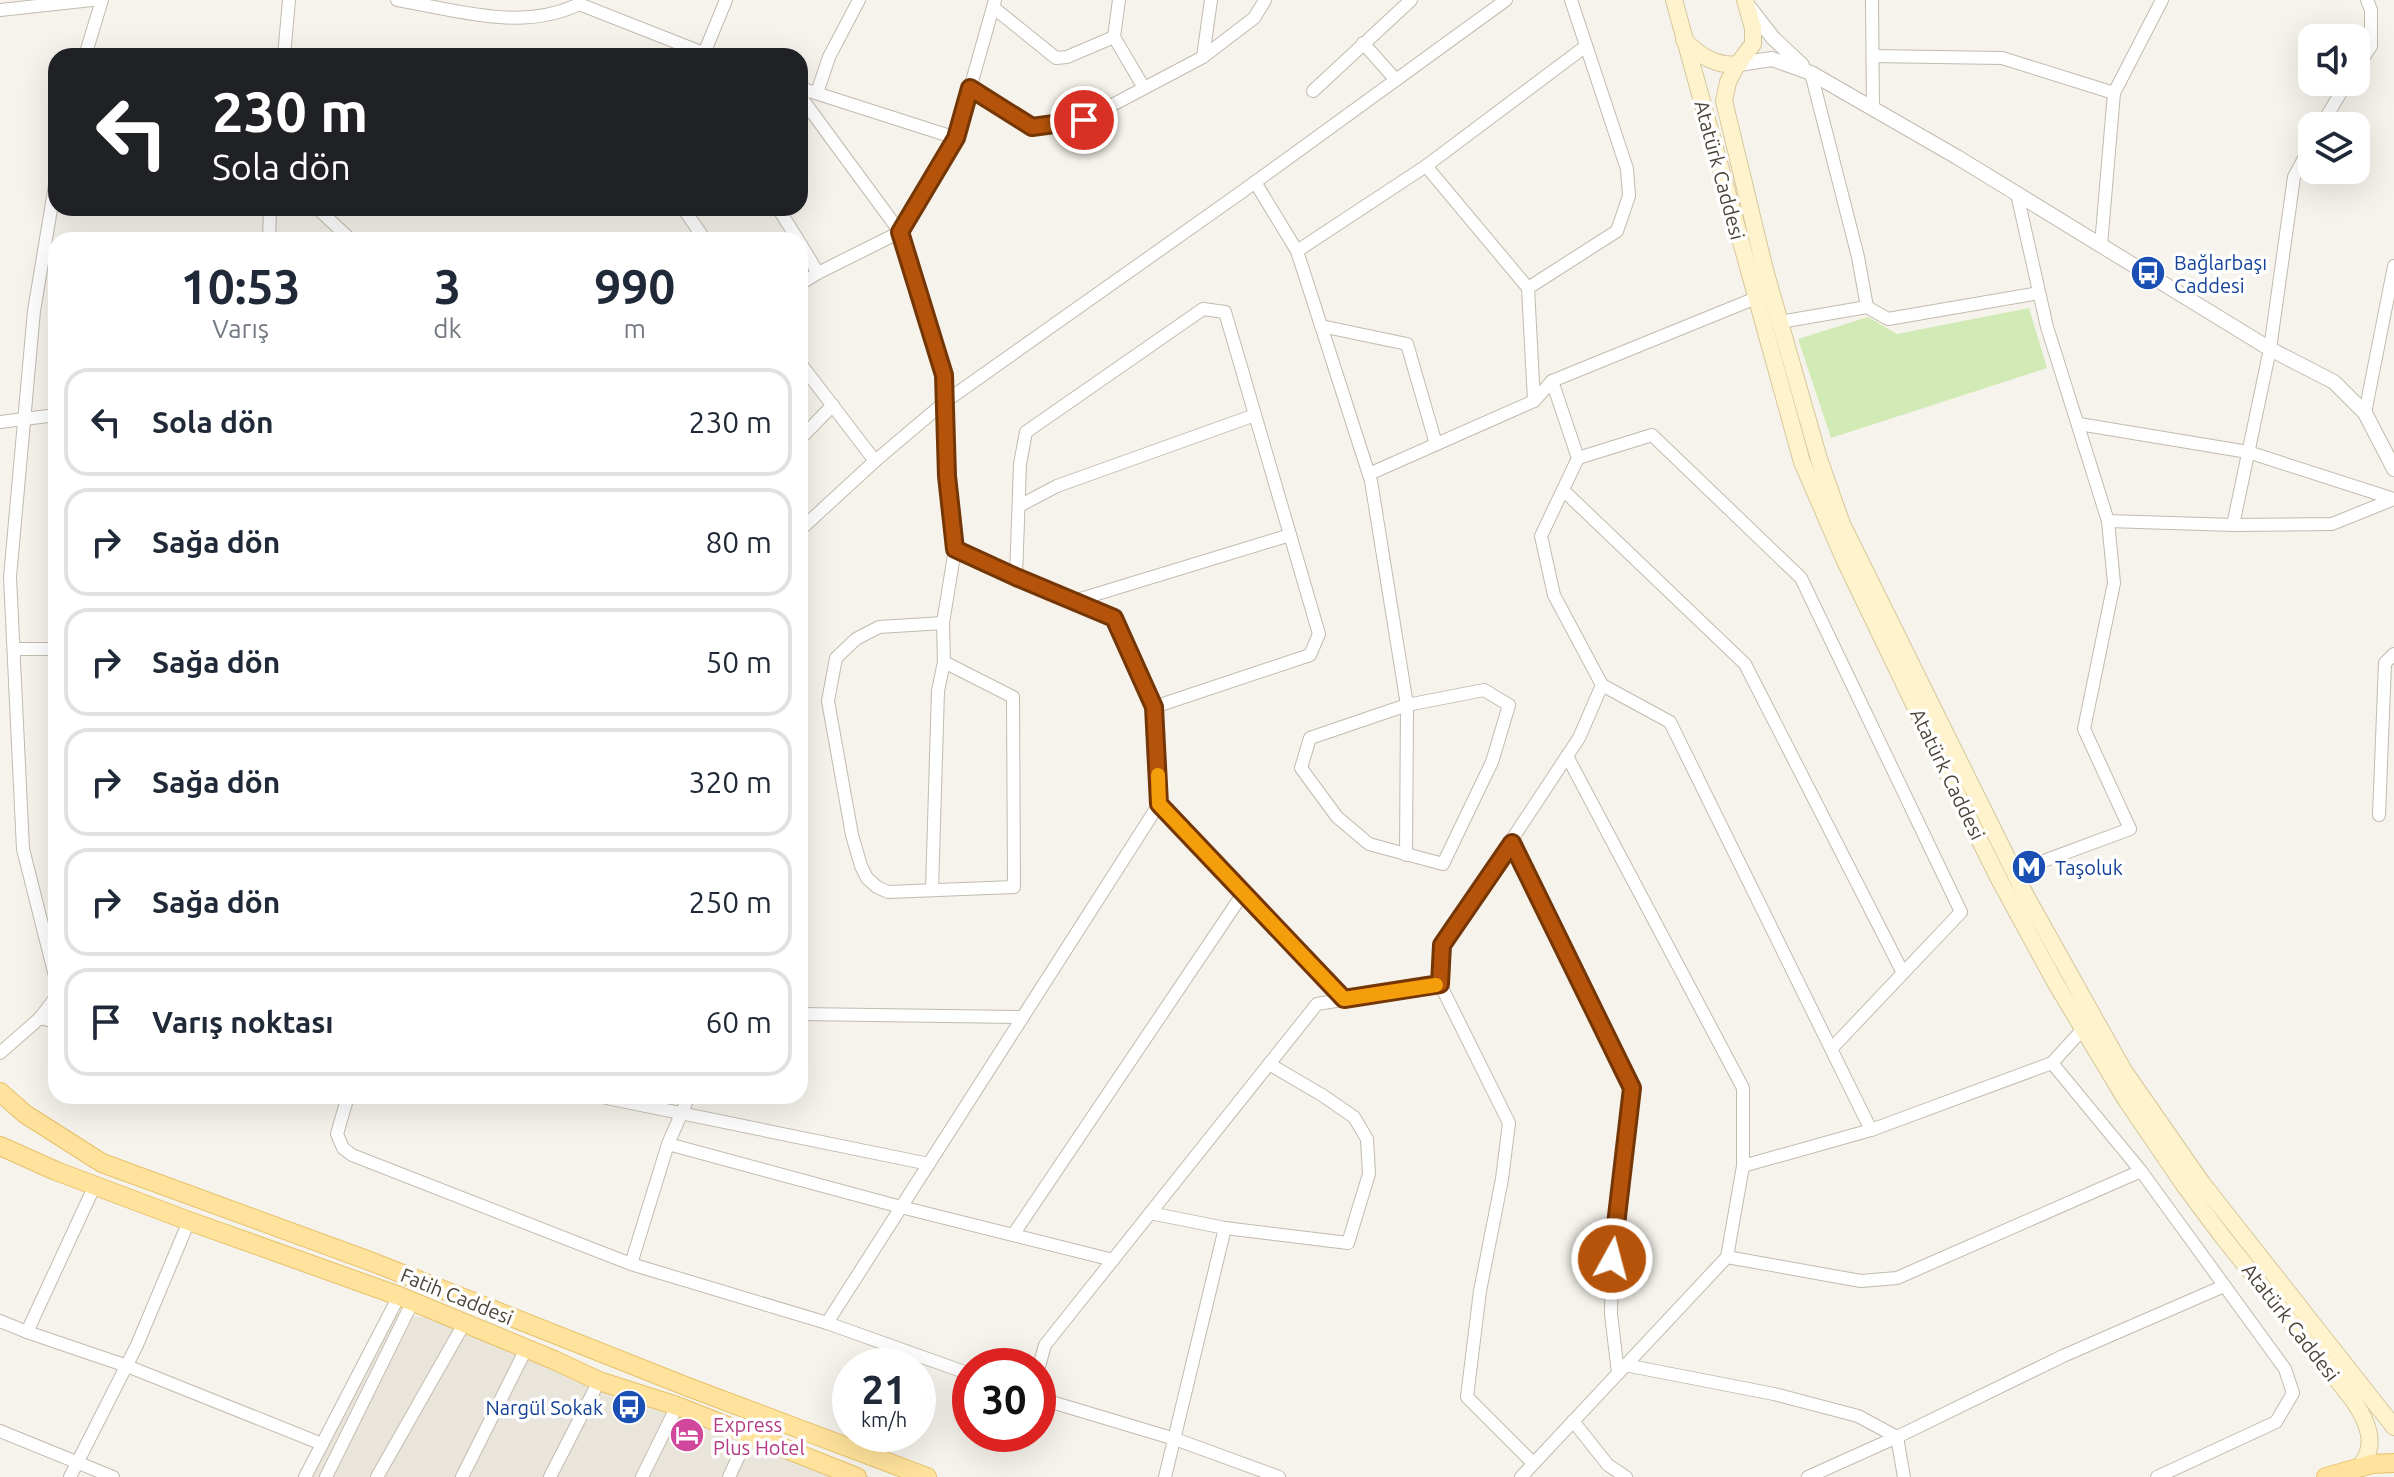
<!DOCTYPE html>
<html lang="tr">
<meta charset="utf-8">
<style>
:root{--surface:#fff;--page:#f2f2f3;--text:#1f2937;--muted:#747a83;--line:#e0e1e3}
body{margin:0;font-family:Ubuntu,sans-serif;background:var(--page);color:var(--text);height:100vh;display:flex;flex-direction:column;font-size:30px;white-space:nowrap}
*{box-sizing:border-box;margin:0}
p{font-size:26px;color:var(--muted)}
.icon{flex:none;width:44px;height:44px;fill:none;stroke:currentColor;stroke-width:2;stroke-linecap:round;stroke-linejoin:round}
.map{position:relative;flex:1;overflow:hidden}
.side{position:absolute;left:48px;top:232px;width:760px;height:872px;display:flex;flex-direction:column;background:var(--surface);border-radius:24px;box-shadow:0 8px 32px #0002}
.side>*{flex:none}
.top-card{position:absolute;left:48px;top:48px;width:760px;height:168px;border-radius:24px;box-shadow:0 8px 32px #0002;background:#202124;color:#fff;overflow:hidden}
.tools{position:absolute;left:2298px;top:24px;display:grid;gap:16px}
.tools a{display:grid;place-items:center;width:72px;height:72px;border-radius:16px;background:var(--surface);box-shadow:0 8px 32px #0002;font-size:40px}
.speed{position:absolute;left:832px;top:1348px;display:flex;gap:16px;font-size:40px;font-weight:700;text-align:center}
.speed>*{display:grid;place-content:center;width:104px;height:104px;border-radius:50%;background:var(--surface);box-shadow:0 8px 32px #0002;line-height:1}
.speed small{font-size:20px;font-weight:400}
.speed .limit{border:12px solid #d22;background:#fff;color:#111}
.pin{position:absolute;display:grid;place-items:center;width:68px;height:68px;color:#fff;margin:-34px;border:4px solid #fff;border-radius:50%;box-shadow:0 2px 8px #0007}
.me{position:absolute;width:88px;margin:-44px;rotate:7deg;stroke-linejoin:round;filter:drop-shadow(0 0 6px #0008)}
.turn{display:flex;align-items:center;gap:28px;height:168px;padding:0 32px;font-size:36px}
.turn .icon{width:104px;height:104px;stroke-width:2.5}
.turn b{display:block;font-size:56px;line-height:68px}
.eta{display:flex;justify-content:space-evenly;align-items:center;height:136px;text-align:center}
.eta b{font-size:48px;font-weight:700;line-height:56px}
ul{padding:0;list-style:none}
li{display:flex;align-items:center;gap:24px;height:108px;margin:0 16px 12px;padding:0 16px;border:4px solid var(--line);border-radius:24px}
li div{flex:1}
li b{display:block;font-size:30px}
li em{font-style:normal}
.map>svg:first-child{display:block}
.residential{fill:#eae5da}
.green{fill:#d2eab5}
.lines{fill:none;stroke-linecap:round;stroke-linejoin:round}
.minor-casing{stroke:#c2bbae;stroke-width:14}
.tertiary-casing{stroke:#c2bbae;stroke-width:16}
.secondary-casing{stroke:#d6c79b;stroke-width:18}
.primary-casing{stroke:#e6c16a;stroke-width:20}
.minor{stroke:#fff;stroke-width:12}
.tertiary{stroke:#fff;stroke-width:14}
.secondary{stroke:#fff3cd;stroke-width:16}
.primary{stroke:#ffe39c;stroke-width:18}
.route-casing{stroke:#753606;stroke-width:20}
.route{stroke:#b45309;stroke-width:14}
.slow{stroke:#f59e0b;stroke-width:14}
.labels{text-anchor:middle;dominant-baseline:central;stroke-width:7;stroke-linejoin:round;paint-order:stroke}
.street-label{font-size:20px;fill:#4b4439;stroke:#fff}
.transit-label{font-size:20px;fill:#164399;stroke:#fff;text-anchor:start}
.hotel-label{font-size:20px;fill:#b23c85;stroke:#fff;text-anchor:start}
</style>
<div class="map">
<svg width="2394" height="1477" viewBox="0 0 2394 1477">
<rect width="100%" height="100%" fill="#f6f3ec"/>
<path class="residential" d="M388,1313L463,1322L872,1477H305Z"/>
<path class="green" d="M2029,308L2047,368L1831,438L1798,339L1868,317L1897,334Z"/>
<g class="lines">
<g class="minor-casing">
<g id="minor">
<path d="M397,0C457,10 522,32 579,4L711,56"/>
<path d="M1119,0L1114,37L1144,88"/>
<path d="M1872,0L1873,109"/>
<path d="M994,8L1056,58L1067,57L1114,37"/>
<path d="M0,10L92,0"/>
<path d="M1363,43L1396,80"/>
<path d="M85,56L102,0"/>
<path d="M284,56L289,0"/>
<path d="M703,56L726,0"/>
<path d="M1873,56L2002,58L2114,93"/>
<path d="M1203,57L1211,0"/>
<path d="M2356,69L2371,46V10L2367,0"/>
<path d="M1811,73L1858,257L1867,307"/>
<path d="M800,88L956,138"/>
<path d="M970,88L1032,127L1084,120L1203,57L1254,18L1265,0"/>
<path d="M1313,91L1411,0"/>
<path d="M817,93L829,57L859,0"/>
<path d="M800,96L900,232L944,375L947,476L955,549L943,623L944,662L938,691L932,889"/>
<path d="M2321,126L2347,82"/>
<path d="M1426,166L1528,288L1534,401"/>
<path d="M56,179L34,311L10,577L23,849L56,980"/>
<path d="M1255,182L1297,251L1371,481L1407,705L1406,855"/>
<path d="M317,208L351,240"/>
<path d="M683,208L705,240"/>
<path d="M778,208L798,240"/>
<path d="M269,240L270,208"/>
<path d="M800,243L818,273"/>
<path d="M2101,245L2114,93L2162,0"/>
<path d="M1297,251L1426,166L1586,46"/>
<path d="M800,284L818,273L900,232L956,138L995,0"/>
<path d="M1528,288L1617,231L1629,196L1627,169L1571,0"/>
<path d="M1780,322L1867,307L1888,319L2039,293"/>
<path d="M1321,326L1407,344L1436,444"/>
<path d="M800,363L875,461"/>
<path d="M1552,381L1578,458"/>
<path d="M2365,413L2394,266"/>
<path d="M0,422L56,415"/>
<path d="M2079,424L2248,452L2394,499"/>
<path d="M800,439L833,405"/>
<path d="M1369,474L1534,401L1552,381L1756,298"/>
<path d="M1563,490L1745,664L1903,973"/>
<path d="M1019,506L1057,486L1255,415"/>
<path d="M2108,521L2233,525L2332,524L2394,499"/>
<path d="M2233,525L2270,349L2294,177L2312,143"/>
<path d="M800,530L875,461L946,401L1243,191L1506,0"/>
<path d="M955,549L1016,577L1114,618L1154,707L1159,804L1344,999"/>
<path d="M1016,577L1020,464L1026,432L1203,309L1225,312L1319,634L1310,655L1154,707"/>
<path d="M1074,601L1290,535"/>
<path d="M943,623L879,627L856,639L836,658L828,701L852,835L861,866L867,878L877,887L888,892L1014,887L1013,697L944,662"/>
<path d="M14,649H56"/>
<path d="M1602,685L1670,722L1871,1130"/>
<path d="M1484,690L1509,705L1492,762L1443,864L1369,844L1337,817L1301,768L1310,738L1407,705Z"/>
<path d="M1567,756L1743,1088V1166"/>
<path d="M2379,815L2385,663L2394,654"/>
<path d="M1512,843L1632,1088L1612,1259L1611,1314L1618,1373"/>
<path d="M2014,872L2130,829L2084,729L2114,583L2108,521L2047,327L2017,194"/>
<path d="M1440,984L1509,1123L1502,1179L1480,1291L1467,1397L1533,1463"/>
<path d="M800,1014L1023,1017"/>
<path d="M40,1018L56,1022"/>
<path d="M0,1053L40,1018L56,997"/>
<path d="M2052,1063L2141,1171L2285,1369L2293,1393L2276,1422L2157,1477"/>
<path d="M348,1096L337,1134L343,1148L352,1155L631,1264L827,1323L970,1374"/>
<path d="M597,1096L929,1164"/>
<path d="M668,1144L901,1207L1113,1260"/>
<path d="M1150,1213L1225,1228L1348,1243L1369,1174L1367,1139L1354,1117L1322,1095L1269,1064"/>
<path d="M1013,1235L1244,892"/>
<path d="M1727,1257L1861,1281L1897,1278L2141,1171"/>
<path d="M631,1264L668,1144L689,1096"/>
<path d="M0,1321L27,1332L127,1366L322,1444"/>
<path d="M827,1323L1159,804"/>
<path d="M27,1332L95,1185"/>
<path d="M1625,1365L1774,1394L1858,1416L1897,1437L1904,1477"/>
<path d="M1038,1370L1045,1345L1317,1004L1440,984L1442,945L1579,738L1602,685L1554,595L1541,536L1578,458L1652,435L1801,578L1961,912L1832,1048"/>
<path d="M1038,1398L1175,1439L1279,1477"/>
<path d="M1573,1421L1608,1465L1626,1477"/>
<path d="M0,1431L113,1477"/>
<path d="M70,1477L137,1345L189,1221"/>
<path d="M305,1477L399,1296"/>
<path d="M326,1477L413,1301"/>
<path d="M377,1477L465,1322"/>
<path d="M462,1477L526,1349"/>
<path d="M550,1477L599,1381"/>
<path d="M642,1477L677,1406"/>
<path d="M729,1477L749,1434"/>
<path d="M1165,1477L1225,1228"/>
<path d="M1521,1477L1727,1257L1743,1166L1871,1130L2052,1063L2083,1029L2090,1026"/>
<path d="M1808,1477L1897,1437L2063,1356L2224,1286"/>
</g>
</g>
<g class="tertiary-casing">
<g id="tertiary">
<path d="M1749,7L1773,38L1802,65"/>
<path d="M1739,64L1772,59L1811,73L1957,157L2270,349L2334,382L2365,413L2394,469"/>
</g>
</g>
<g class="secondary-casing">
<g id="secondary">
<path d="M1674,0L1802,462L1844,559L1976,833L2000,881L2055,982L2126,1100L2184,1185L2222,1236L2353,1400C2368,1422 2379,1447 2358,1468"/>
<path d="M1745,0L1753,28V44L1735,68L1728,82L1724,101L1765,270L1819,459L1842,524L2026,896L2124,1071L2202,1183L2394,1427"/>
<path d="M1684,40C1700,56 1717,67 1739,64"/>
</g>
</g>
<g class="primary-casing">
<g id="primary">
<path d="M0,1092L25,1114L102,1163L375,1263L688,1387L927,1477"/>
<path d="M0,1146L56,1171L189,1221L399,1296L554,1360L599,1381L677,1406L857,1477"/>
<path d="M2326,1477L2372,1464L2394,1463"/>
</g>
</g>
<use href="#minor" class="minor"/>
<use href="#tertiary" class="tertiary"/>
<use href="#secondary" class="secondary"/>
<use href="#primary" class="primary"/>
</g>
<g class="lines">
<g class="route-casing">
<path id="route" d="M1084,120L1032,127L970,88L956,138L900,232L944,375L947,476L955,549L1016,577L1114,618L1154,707L1159,804L1344,999L1440,984L1442,945L1512,843L1632,1088L1612,1259"/>
</g>
<use href="#route" class="route"/>
<path class="slow" d="M1158,775L1159,804L1344,999L1436,985"/>
</g>
<defs>
<g id="bus-disc" transform="scale(1.8)"><circle r="9.5" fill="#1a4fb4" stroke="#fff"/><path d="M-5-6H5V4H4V6H2V4H-2V6H-4V4H-5ZM-3.5-4V0h7V-4ZM-3.5 1.2v1.5H-2V1.2ZM2 1.2v1.5H3.5V1.2Z" fill="#fff"/></g>
<g id="metro-disc" transform="scale(1.8)"><circle r="9.5" fill="#1a4fb4" stroke="#fff"/><path d="M-5.5 5V-5H-3L0 0L3-5H5.5V5H3V-.5L0 4L-3-.5V5Z" fill="#fff"/></g>
<g id="hotel-disc" transform="scale(1.8)"><circle r="9.5" fill="#d1479c" stroke="#fff"/><path d="M-6-4.5h1.5V1H6V5H4.5V3h-9V5H-6ZM-4 0a1.8 1.8 0 1 1 3.6 0ZM.5 0V-2.5h3Q6-2.5 6 0Z" fill="#fff"/></g>
</defs>
<g fill-rule="evenodd">
<use href="#bus-disc" x="2148" y="273"/>
<use href="#metro-disc" x="2029" y="867"/>
<use href="#bus-disc" x="629" y="1407"/>
<use href="#hotel-disc" x="687" y="1435"/>
</g>
<g class="labels">
<g class="street-label">
<text transform="translate(1720 170) rotate(75)">Atatürk Caddesi</text>
<text transform="translate(1948 774) rotate(64)">Atatürk Caddesi</text>
<text transform="translate(457 1296) rotate(22)">Fatih Caddesi</text>
<text transform="translate(2291 1322) rotate(52)">Atatürk Caddesi</text>
</g>
<g class="transit-label">
<text x="2174" y="262">Bağlarbaşı<tspan x="2174" dy="23">Caddesi</tspan></text>
<text x="2055" y="867">Taşoluk</text>
<text x="603" y="1407" text-anchor="end">Nargül Sokak</text>
</g>
<g class="hotel-label">
<text x="713" y="1424">Express<tspan x="713" dy="23">Plus Hotel</tspan></text>
</g>
</g>
</svg>
<div class="tools">
<a><svg class="icon" aria-label="sound" viewBox="0 0 24 24"><path d="M4 9h4l5-4v14l-5-4H4zM17 9q2 3 0 6"/></svg></a>
<a><svg class="icon" aria-label="layers" viewBox="0 0 24 24"><path d="M12 4l9 5-9 5-9-5zM3 14l9 5 9-5"/></svg></a>
</div>
<div class="speed"><div>21<small>km/h</small></div><div class="limit">30</div></div>
<div class="pin" style="left:1084px;top:120px;background:#d93025"><svg class="icon" aria-label="arrive" viewBox="0 0 24 24"><path d="M6 21V4h12l-3 4 3 4H6"/></svg></div>
<svg class="me" style="left:1612px;top:1259px" viewBox="-20 -20 40 40"><circle r="17" fill="#b45309" stroke="#fff" stroke-width="3"/><path d="M0-11L8 9 0 5-8 9z" fill="#fff"/></svg>
<div class="top-card">
<div class="turn"><svg class="icon" aria-label="left" viewBox="0 0 24 24"><path d="M17 20v-9H6M10 6l-5 5 5 5"/></svg><div><b>230 m</b>Sola dön</div></div>
</div>
<section class="side">
<div class="eta">
<div><b>10:53</b><p>Varış</p></div>
<div><b>3</b><p>dk</p></div>
<div><b>990</b><p>m</p></div>
</div>
<ul>
<li><svg class="icon" aria-label="left" viewBox="0 0 24 24"><path d="M17 20v-9H6M10 6l-5 5 5 5"/></svg><div><b>Sola dön</b></div><em>230 m</em></li>
<li><svg class="icon" aria-label="right" viewBox="0 0 24 24"><path d="M7 20v-9h11M14 6l5 5-5 5"/></svg><div><b>Sağa dön</b></div><em>80 m</em></li>
<li><svg class="icon" aria-label="right" viewBox="0 0 24 24"><path d="M7 20v-9h11M14 6l5 5-5 5"/></svg><div><b>Sağa dön</b></div><em>50 m</em></li>
<li><svg class="icon" aria-label="right" viewBox="0 0 24 24"><path d="M7 20v-9h11M14 6l5 5-5 5"/></svg><div><b>Sağa dön</b></div><em>320 m</em></li>
<li><svg class="icon" aria-label="right" viewBox="0 0 24 24"><path d="M7 20v-9h11M14 6l5 5-5 5"/></svg><div><b>Sağa dön</b></div><em>250 m</em></li>
<li><svg class="icon" aria-label="arrive" viewBox="0 0 24 24"><path d="M6 21V4h12l-3 4 3 4H6"/></svg><div><b>Varış noktası</b></div><em>60 m</em></li>
</ul>
</section>
</div>
